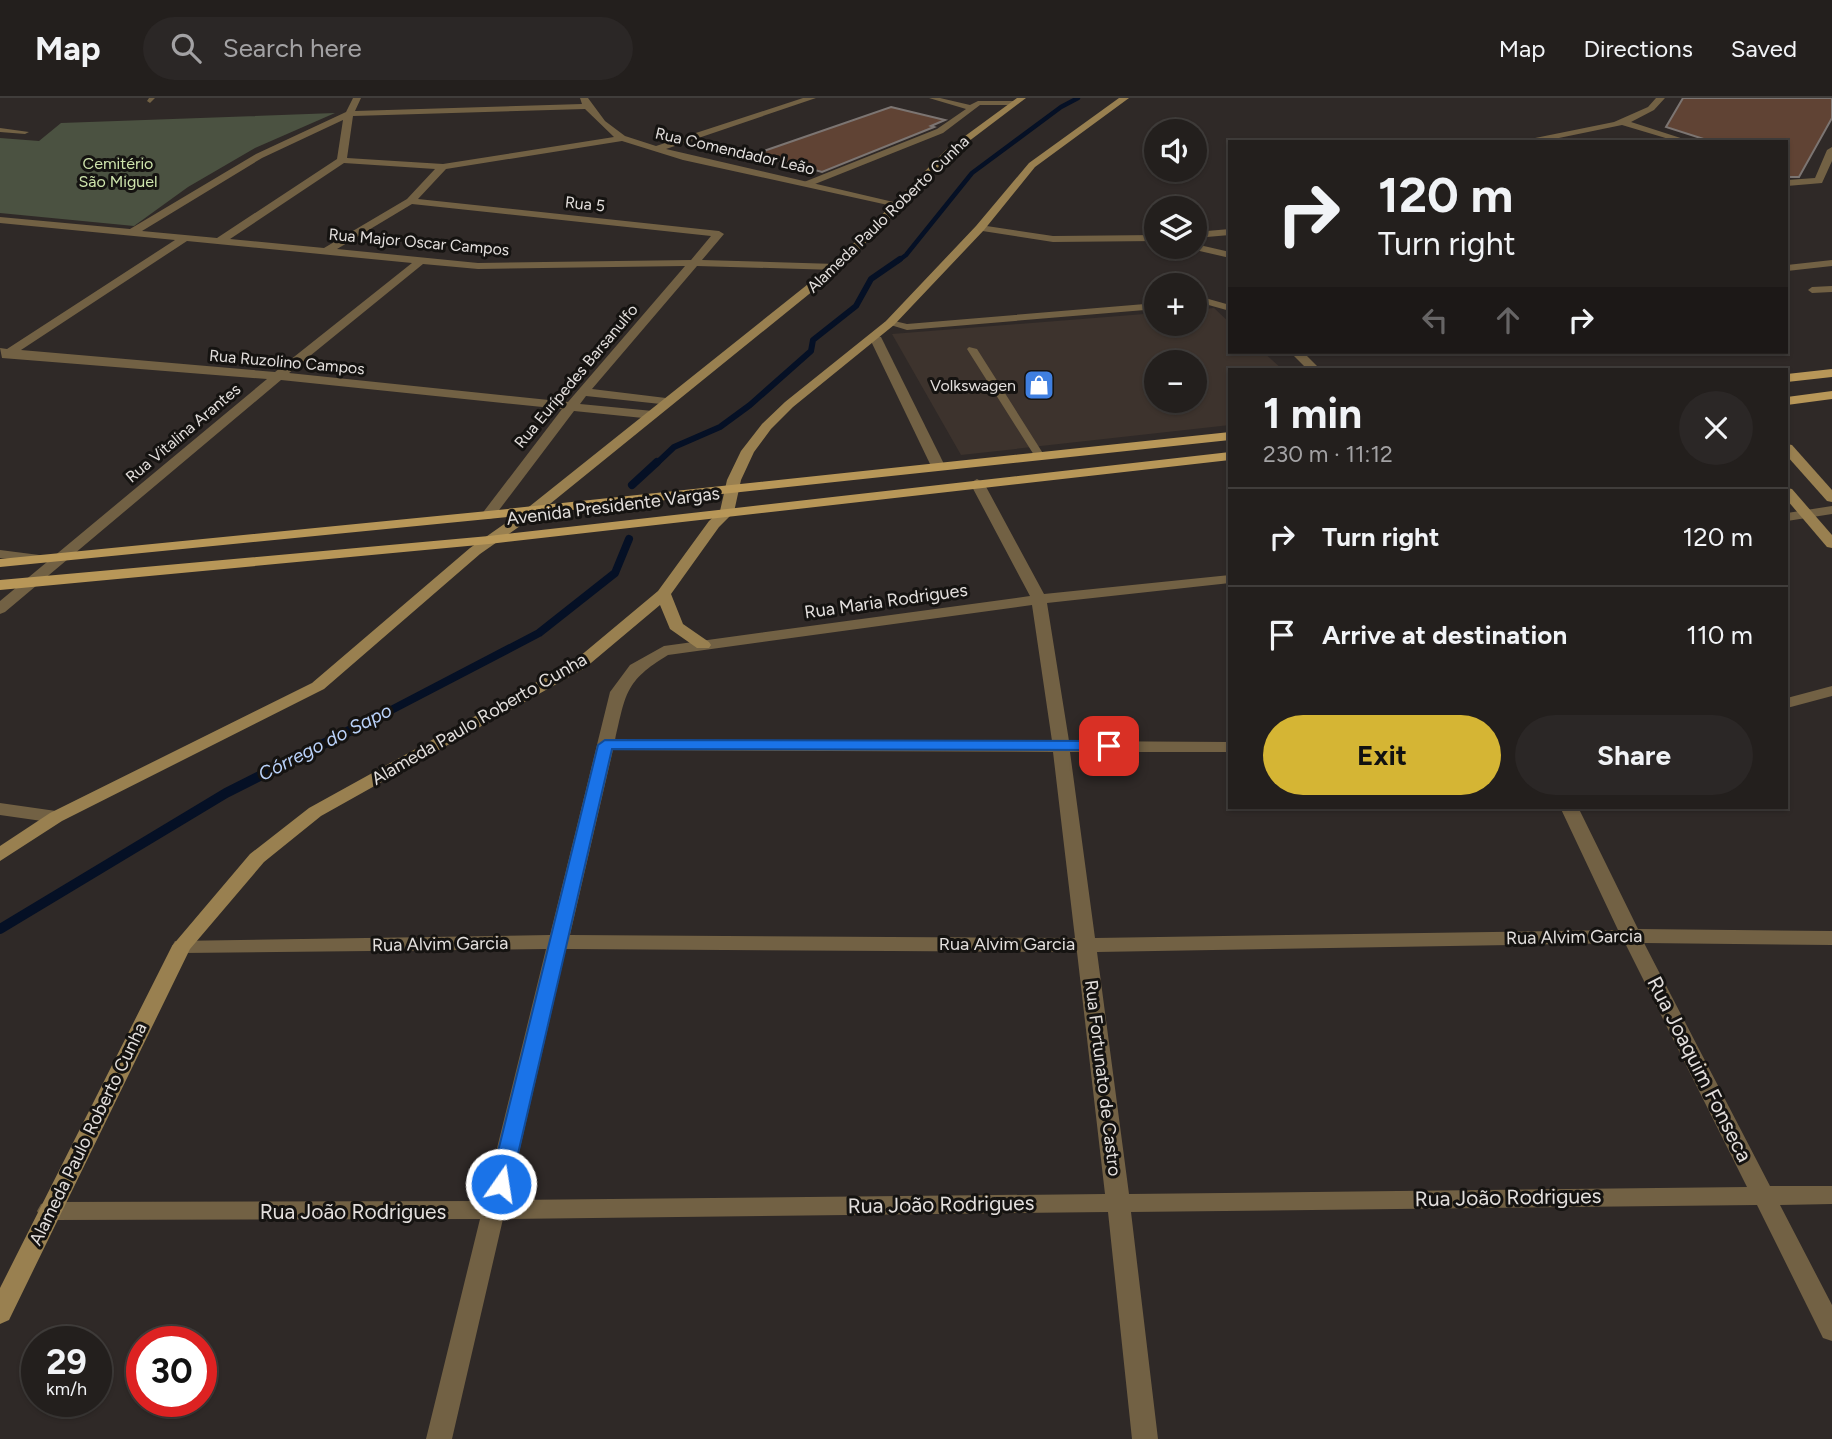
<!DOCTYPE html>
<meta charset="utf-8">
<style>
:root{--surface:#231f1d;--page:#2b2726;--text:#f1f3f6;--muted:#a3a2a4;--line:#403d3b;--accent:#d5b534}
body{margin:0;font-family:Figtree,sans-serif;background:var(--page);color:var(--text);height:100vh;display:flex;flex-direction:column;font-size:26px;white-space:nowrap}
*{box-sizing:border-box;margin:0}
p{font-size:23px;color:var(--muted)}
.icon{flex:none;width:38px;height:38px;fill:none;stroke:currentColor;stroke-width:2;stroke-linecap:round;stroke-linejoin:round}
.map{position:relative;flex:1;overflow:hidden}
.details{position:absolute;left:1228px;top:270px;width:560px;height:441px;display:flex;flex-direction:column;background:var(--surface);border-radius:0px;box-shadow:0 2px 5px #0004,0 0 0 2px var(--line)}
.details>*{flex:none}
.guide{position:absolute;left:1228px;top:42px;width:560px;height:214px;border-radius:0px;box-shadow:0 2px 5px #0004,0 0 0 2px var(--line);background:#231f1d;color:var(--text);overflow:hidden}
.fabs{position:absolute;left:1144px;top:21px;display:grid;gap:14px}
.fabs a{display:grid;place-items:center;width:63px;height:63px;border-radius:50%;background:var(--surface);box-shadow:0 2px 5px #0004,0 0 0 2px var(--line);font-size:35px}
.speed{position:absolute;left:21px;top:1228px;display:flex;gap:14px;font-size:35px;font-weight:700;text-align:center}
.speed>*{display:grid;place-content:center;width:91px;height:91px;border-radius:50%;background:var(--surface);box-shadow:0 2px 5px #0004,0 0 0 2px var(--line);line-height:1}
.speed small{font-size:18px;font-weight:400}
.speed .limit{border:10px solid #d22;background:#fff;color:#111}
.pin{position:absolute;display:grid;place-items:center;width:60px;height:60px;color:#fff;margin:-30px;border-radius:14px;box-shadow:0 4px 10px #0006}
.me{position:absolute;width:77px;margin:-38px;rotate:13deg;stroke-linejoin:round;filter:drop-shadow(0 0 5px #0008)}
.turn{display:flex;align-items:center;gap:24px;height:147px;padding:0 35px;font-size:32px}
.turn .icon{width:91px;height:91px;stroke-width:2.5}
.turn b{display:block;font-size:49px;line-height:60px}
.lanes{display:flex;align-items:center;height:66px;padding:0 35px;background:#0003;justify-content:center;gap:35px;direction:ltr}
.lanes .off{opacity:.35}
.round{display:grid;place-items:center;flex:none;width:74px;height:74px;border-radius:37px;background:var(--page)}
.head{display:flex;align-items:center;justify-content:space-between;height:119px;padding:0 35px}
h1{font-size:42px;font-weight:700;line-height:52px}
.cta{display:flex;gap:14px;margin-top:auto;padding:14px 35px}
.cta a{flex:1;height:80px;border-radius:42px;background:var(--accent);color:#111;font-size:28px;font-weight:700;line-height:80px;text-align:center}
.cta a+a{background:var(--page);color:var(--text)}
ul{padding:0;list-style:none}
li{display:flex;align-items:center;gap:21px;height:98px;padding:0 35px;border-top:2px solid var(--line)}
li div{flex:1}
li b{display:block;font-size:26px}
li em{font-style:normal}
header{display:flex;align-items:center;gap:42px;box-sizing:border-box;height:98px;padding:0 35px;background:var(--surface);border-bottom:2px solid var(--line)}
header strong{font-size:33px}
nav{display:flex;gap:38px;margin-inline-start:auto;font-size:24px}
.search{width:490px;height:63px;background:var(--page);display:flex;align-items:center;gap:18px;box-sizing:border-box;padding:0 24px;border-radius:38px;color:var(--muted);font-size:26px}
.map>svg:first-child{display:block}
.built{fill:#3d332d;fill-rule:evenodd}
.green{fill:#4b5241}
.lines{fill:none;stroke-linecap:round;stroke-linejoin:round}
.stream-far3{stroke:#051025;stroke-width:4.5}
.stream-far2{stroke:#051025;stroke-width:6}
.stream-far1{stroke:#051025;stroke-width:8}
.stream{stroke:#051025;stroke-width:10}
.building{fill:#604334;stroke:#7c7572;stroke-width:2}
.lane{fill:#726144;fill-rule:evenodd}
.street{fill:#726144;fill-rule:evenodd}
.secondary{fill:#998050;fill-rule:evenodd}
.primary{fill:#b89758;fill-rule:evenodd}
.route{fill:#1a73e8;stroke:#114b97;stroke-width:2}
.labels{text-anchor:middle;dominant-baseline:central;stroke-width:6;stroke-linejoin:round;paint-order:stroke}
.far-street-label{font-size:16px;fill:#e3dfdd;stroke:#151311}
.far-park-label{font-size:16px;fill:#cee4ac;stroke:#151311}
.far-poi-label{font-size:16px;fill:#e3dfdd;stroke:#151311;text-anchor:end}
.street-label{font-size:18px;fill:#e3dfdd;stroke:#151311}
.water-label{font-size:19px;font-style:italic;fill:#bad2fa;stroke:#151311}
.near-street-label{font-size:21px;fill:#e3dfdd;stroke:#151311}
</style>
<header>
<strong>Map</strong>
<div class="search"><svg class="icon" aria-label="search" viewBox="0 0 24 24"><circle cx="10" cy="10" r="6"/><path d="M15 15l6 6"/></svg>Search here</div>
<nav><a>Map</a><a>Directions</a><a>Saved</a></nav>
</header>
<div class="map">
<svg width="1832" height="1341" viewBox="0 0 1832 1341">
<rect width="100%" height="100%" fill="#2f2927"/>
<path class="built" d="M1214,210L1230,225V254H1263L1282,271H1230V327L961,357L892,236L1157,215V226H1195V212ZM1157,264H1195V303H1157Z"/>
<path class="green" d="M335,15L255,50L188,89L134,128L0,115V40L39,43L61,25Z"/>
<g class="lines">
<path class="stream-far3" d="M898,163L906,157L972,75L1061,9L1078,0"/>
<path class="stream-far2" d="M656,366L674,349L720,329L750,307L811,253L813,242L856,208L871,181L900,161"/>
<g class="stream-far1">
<path d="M632,387L657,364"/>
<path d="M374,621L539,535L615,475L629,441"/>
</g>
<path class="stream" d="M0,831L226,695L377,619"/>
</g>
<g class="building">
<path d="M1683,0H1832V20L1799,79H1787V44H1713L1666,29Z"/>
<path d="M891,9L945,22L931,28L934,29L822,74L755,56Z"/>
</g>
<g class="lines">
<g class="lane">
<path d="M149,0H155L150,5L147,3Z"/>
<path d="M929,0H940L970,7L978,3H1015L1018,5L1015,7H980L943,35L810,88H804V84L937,31L966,11Z"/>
<path d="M0,30L29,34L25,36L0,34Z"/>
<path d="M1832,188V194L1812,195L1808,192L1812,189Z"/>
<path d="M969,249L977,251L1044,357L1043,359H1035L1034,357L967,251Z"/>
</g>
<g class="street">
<path d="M353,0H361L355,13L582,6L580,0H588L605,23L625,38L656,48L803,0H816L666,51L902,106L897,109L683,62L622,43L446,71L418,101L719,133L724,136L702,162L836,166L841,169L836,172L697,168L592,291L666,300L670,301V307L586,298L580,306L653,313L659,317L653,321L574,313L493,420L488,421L481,417L562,311L281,282L5,514L0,516V503L47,464L0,460V452L47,458V464L267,281L2,260L0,250L7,251L175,142L0,125V119L130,131L256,56L346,14ZM585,11L614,39L443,66L347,60L353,18ZM343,22L337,61L217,140L142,133L262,60ZM344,65L435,71L407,101L324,150L230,141ZM412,106L711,138L691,162L478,165L337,151ZM187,143L412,165L275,274L21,252ZM423,166L478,171L685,168L568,304L289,275Z"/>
<path d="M1656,0H1665L1654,12L1631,24L1693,44H1679L1622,27L1554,41L1515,44L1614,24L1648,9Z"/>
<path d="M1832,49V63L1822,85L1787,88V82L1815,80L1827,52Z"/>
<path d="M980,127L1053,138L1157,137V143L1053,144L976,132L975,130Z"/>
<path d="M1230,131V137L1195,140V134Z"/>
<path d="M1195,146L1230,154V160L1191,151L1190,149H1195Z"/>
<path d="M1832,162V168L1787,173V167Z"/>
<path d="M1205,200L1230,207V213L1205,206L1195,207V201Z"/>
<path d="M1157,205V211L907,232L884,225L890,222L907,226Z"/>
<path d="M871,237L881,239L945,368L943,371L938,372L931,368L869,239Z"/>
<path d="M1290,254H1303L1320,271H1307Z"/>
<path d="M977,381L984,385L1044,496L1230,477V485L1047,505L1069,643L1230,644V654H1070L1095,840L1618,832L1560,709H1578L1638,831L1832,833V847L1644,845L1770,1088H1832V1106L1780,1107L1832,1207V1243L1823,1240L1757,1107L1131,1114L1158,1341H1132L1108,1114L503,1121L452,1341H426L480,1121L49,1122L41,1120L37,1113L41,1106L49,1104L484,1103L546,851L182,855L175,853L172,848L175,843L550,837L610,594L630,567L664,548L1030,498L970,385ZM1032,507L1052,643L615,642C626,595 625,583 668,557ZM613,652L1053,654L1075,840L570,837ZM1625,845L1747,1089L1129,1096L1097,854ZM566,851L1077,854L1105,1096L508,1102Z"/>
<path d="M1832,408V416L1787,423V415Z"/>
<path d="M1832,588V598L1787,610V600Z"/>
<path d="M0,705L56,713L65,719L56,725L0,717Z"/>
</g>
<g class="secondary">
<path d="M1017,0H1026L952,56L840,171L540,414L480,456L324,591L62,723L0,763V748L50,715L312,585L470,450L530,408L832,167L946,52Z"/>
<path d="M1119,0H1129L1035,69L984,132L894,227L793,309L771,331L754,354L741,382L734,414L719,429L671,496L683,526L709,544L711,547L709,550H697L670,531L660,507L585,570L321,718L264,764L190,851L9,1222L0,1226V1190L172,848L250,756L309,710L573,564L658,493L709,423L720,413L727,382L741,353L762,326L785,304L886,223L976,128L1029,65Z"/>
<path d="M1787,346L1792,347L1832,392V404L1827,403L1787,358Z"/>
<path d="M1787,390L1792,391L1832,437V450L1827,449L1787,402Z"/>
</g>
<g class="primary">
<path d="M1832,271V279L1787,284V276Z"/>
<path d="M1832,293V301L1787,307V299Z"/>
<path d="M1230,334V342L488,421L0,469V461L488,413Z"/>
<path d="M1230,354V362L489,446L0,492V482L489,438Z"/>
</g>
</g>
<path class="route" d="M605,642L1109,643L1117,648L1109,652L612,651L511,1086L508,1091L501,1094L493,1091L490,1086L598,647Z"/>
<defs>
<g id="shop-square" transform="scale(1.575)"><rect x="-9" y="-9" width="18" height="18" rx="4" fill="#3f7fe0" stroke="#151311"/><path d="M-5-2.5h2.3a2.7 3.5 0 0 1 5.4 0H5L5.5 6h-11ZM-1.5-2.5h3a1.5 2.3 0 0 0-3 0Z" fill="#fff"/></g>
</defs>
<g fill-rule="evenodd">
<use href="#shop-square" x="1039" y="287"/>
</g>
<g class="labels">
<g class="far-street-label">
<text transform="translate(735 53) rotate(13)">Rua Comendador Leão</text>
<text transform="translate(585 106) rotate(6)">Rua 5</text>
<text transform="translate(888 116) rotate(-44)">Alameda Paulo Roberto Cunha</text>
<text transform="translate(419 144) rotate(5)">Rua Major Oscar Campos</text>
<text transform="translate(287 264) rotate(5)">Rua Ruzolino Campos</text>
<text transform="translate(576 278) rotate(-50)">Rua Eurípedes Barsanulfo</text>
<text transform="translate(183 335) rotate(-40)">Rua Vitalina Arantes</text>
</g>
<g class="far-park-label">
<text x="118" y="65">Cemitério<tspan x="118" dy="18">São Miguel</tspan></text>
</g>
<g class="far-poi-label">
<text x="1016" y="287">Volkswagen</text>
</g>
<g class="street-label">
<text transform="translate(613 408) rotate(-7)">Avenida Presidente Vargas</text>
<text transform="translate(886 503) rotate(-8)">Rua Maria Rodrigues</text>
<text transform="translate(479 621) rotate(-30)">Alameda Paulo Roberto Cunha</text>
<text transform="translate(1574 839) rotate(-1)">Rua Alvim Garcia</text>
<text transform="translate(440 846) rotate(-1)">Rua Alvim Garcia</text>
<text x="1007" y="846">Rua Alvim Garcia</text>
<text transform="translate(1103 980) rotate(83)">Rua Fortunato de Castro</text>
<text transform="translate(88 1036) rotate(-64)">Alameda Paulo Roberto Cunha</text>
</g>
<g class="water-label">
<text transform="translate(325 644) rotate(-27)">Córrego do Sapo</text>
</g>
<g class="near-street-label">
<text transform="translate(1700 971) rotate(63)">Rua Joaquim Fonseca</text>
<text transform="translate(1508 1099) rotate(-1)">Rua João Rodrigues</text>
<text transform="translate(941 1106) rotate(-1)">Rua João Rodrigues</text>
<text x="353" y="1113">Rua João Rodrigues</text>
</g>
</g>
</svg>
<div class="fabs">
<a><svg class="icon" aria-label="sound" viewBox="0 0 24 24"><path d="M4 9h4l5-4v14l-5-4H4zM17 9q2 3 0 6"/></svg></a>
<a><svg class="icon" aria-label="layers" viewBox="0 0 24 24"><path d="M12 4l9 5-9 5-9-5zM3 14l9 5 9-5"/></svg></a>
<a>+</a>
<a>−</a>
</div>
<div class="speed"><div>29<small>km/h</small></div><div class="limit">30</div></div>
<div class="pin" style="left:1109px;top:648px;background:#d93025"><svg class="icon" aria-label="arrive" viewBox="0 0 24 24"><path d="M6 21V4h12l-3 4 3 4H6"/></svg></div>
<svg class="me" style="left:501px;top:1086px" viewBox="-20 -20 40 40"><circle r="17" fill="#1a73e8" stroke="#fff" stroke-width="3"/><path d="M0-11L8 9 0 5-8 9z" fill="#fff"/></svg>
<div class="guide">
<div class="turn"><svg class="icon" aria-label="right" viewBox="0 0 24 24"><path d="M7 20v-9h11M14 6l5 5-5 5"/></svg><div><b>120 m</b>Turn right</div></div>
<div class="lanes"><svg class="icon off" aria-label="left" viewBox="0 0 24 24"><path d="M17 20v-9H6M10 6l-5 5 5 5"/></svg><svg class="icon off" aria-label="ahead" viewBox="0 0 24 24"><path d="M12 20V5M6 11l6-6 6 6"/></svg><svg class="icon" aria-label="right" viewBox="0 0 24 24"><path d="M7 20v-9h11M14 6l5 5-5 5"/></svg></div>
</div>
<section class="details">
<div class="head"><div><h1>1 min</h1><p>230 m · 11:12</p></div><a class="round"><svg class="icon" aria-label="close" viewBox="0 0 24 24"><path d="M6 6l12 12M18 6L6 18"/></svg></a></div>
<ul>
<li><svg class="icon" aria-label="right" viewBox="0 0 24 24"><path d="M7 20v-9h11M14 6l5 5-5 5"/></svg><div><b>Turn right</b></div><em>120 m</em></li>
<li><svg class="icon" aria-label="arrive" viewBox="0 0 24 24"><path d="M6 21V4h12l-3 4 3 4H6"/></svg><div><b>Arrive at destination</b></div><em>110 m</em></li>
</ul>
<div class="cta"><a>Exit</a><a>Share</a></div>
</section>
</div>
